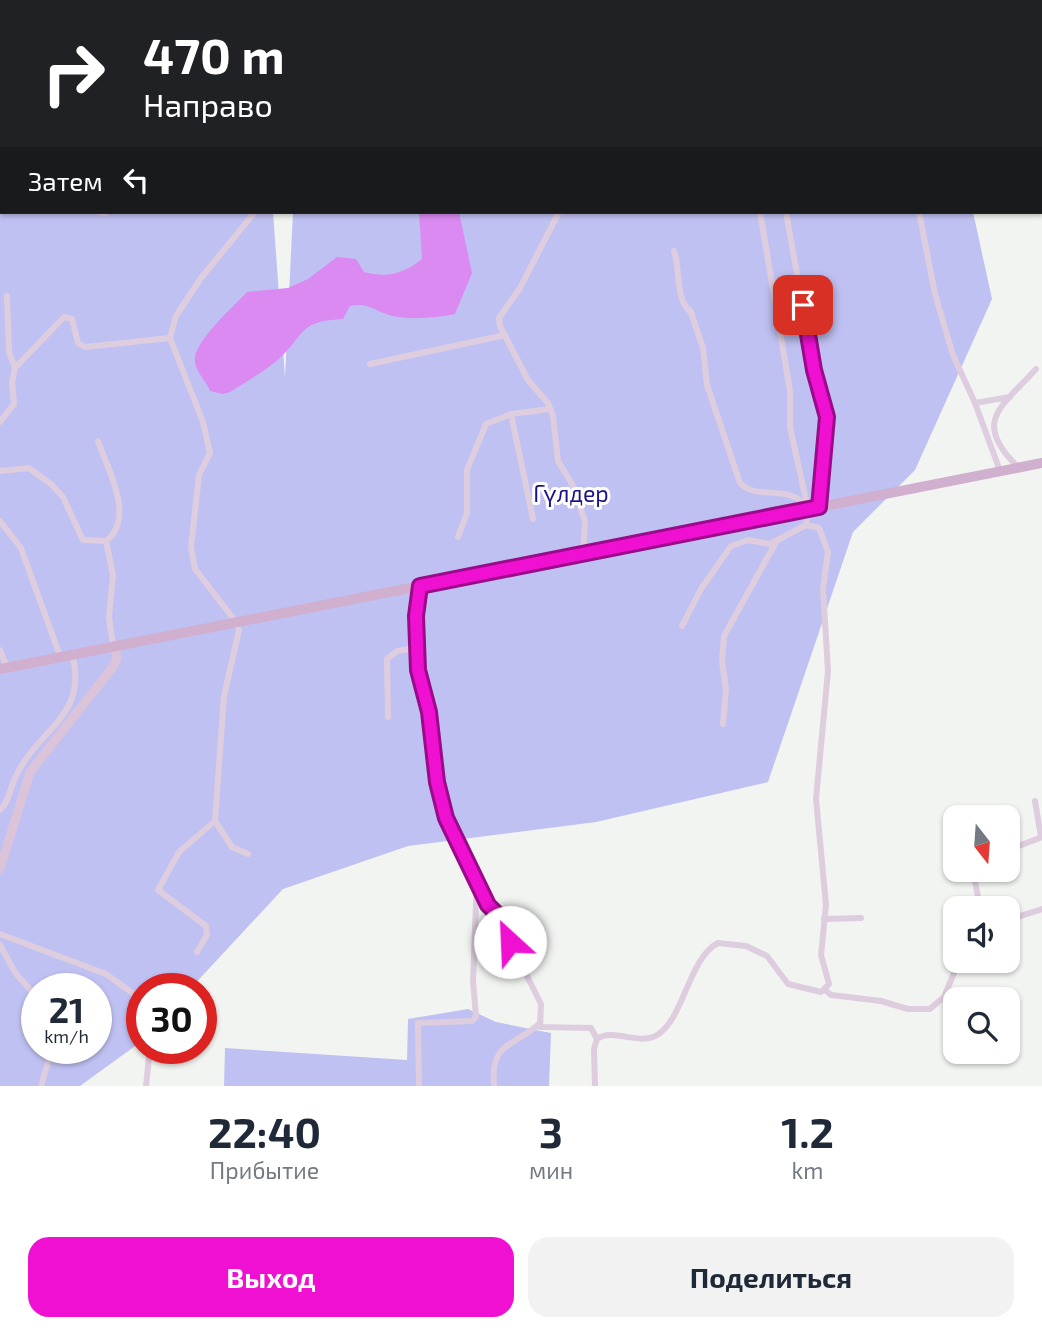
<!DOCTYPE html>
<html lang="ru">
<meta charset="utf-8">
<style>
:root{--surface:#fff;--page:#f2f2f3;--text:#1f2937;--muted:#747a83;--accent:#ef10d2}
body{margin:0;font-family:"Exo 2",sans-serif;background:var(--page);color:var(--text);height:100vh;display:flex;flex-direction:column;font-size:26px;white-space:nowrap}
*{box-sizing:border-box;margin:0}
p{font-size:23px;color:var(--muted)}
.icon{flex:none;width:38px;height:38px;fill:none;stroke:currentColor;stroke-width:2;stroke-linecap:round;stroke-linejoin:round}
.map{position:relative;height:1086px;overflow:hidden}
.drawer{display:flex;flex-direction:column;background:var(--surface);flex:1}
.drawer>*{flex:none}
.guide{position:absolute;left:0px;top:0px;width:1043px;height:214px;box-shadow:0 2px 5px #0004;background:#202124;color:#fff;overflow:hidden}
.needle{width:46px;rotate:163deg}
.controls{position:absolute;left:943px;top:805px;display:grid;gap:14px}
.controls a{display:grid;place-items:center;width:77px;height:77px;border-radius:14px;background:var(--surface);box-shadow:0 2px 5px #0004;font-size:35px}
.speed{position:absolute;left:21px;top:973px;display:flex;gap:14px;font-size:35px;font-weight:700;text-align:center}
.speed>*{display:grid;place-content:center;width:91px;height:91px;border-radius:50%;background:var(--surface);box-shadow:0 2px 5px #0004;line-height:1}
.speed small{font-size:18px;font-weight:400}
.speed .limit{border:10px solid #d22;background:#fff;color:#111}
.pin{position:absolute;display:grid;place-items:center;width:60px;height:60px;color:#fff;margin:-30px;border-radius:14px;box-shadow:0 4px 10px #0006}
.me{position:absolute;width:77px;margin:-38px;rotate:335deg;stroke-linejoin:round;filter:drop-shadow(0 0 5px #0008)}
.turn{display:flex;align-items:center;gap:24px;height:147px;padding:0 28px;font-size:32px}
.turn .icon{width:91px;height:91px;stroke-width:2.5}
.turn b{display:block;font-size:49px;line-height:60px}
.then{display:flex;align-items:center;height:66px;padding:0 28px;background:#0003;gap:14px;font-size:26px}
.eta{display:flex;justify-content:space-evenly;align-items:center;height:119px;text-align:center}
.eta b{font-size:42px;font-weight:700;line-height:49px}
.cta{display:flex;gap:14px;margin-top:auto;padding:14px 28px}
.cta a{flex:1;height:80px;border-radius:21px;background:var(--accent);color:#fff;font-size:28px;font-weight:700;line-height:80px;text-align:center}
.cta a+a{background:var(--page);color:var(--text)}
.map>svg:first-child{display:block}
.green{fill:#bfc1f2;fill-rule:evenodd}
.water{fill:#da8af1}
.lines{fill:none;stroke-linecap:round;stroke-linejoin:round}
.runway{stroke:#d7d4d6;stroke-width:37}
.street{stroke:#decdde;stroke-width:6}
.secondary{stroke:#dbc4d9;stroke-width:9}
.primary{stroke:#d1b0cf;stroke-width:10}
.route-casing{stroke:#9b0a88;stroke-width:18}
.route{stroke:#ef10d2;stroke-width:12}
.labels{text-anchor:middle;dominant-baseline:central;stroke-width:6;stroke-linejoin:round;paint-order:stroke}
.park-label{font-size:23px;fill:#1a1387;stroke:#fff}
</style>
<div class="map">
<svg width="1042" height="1086" viewBox="0 0 1042 1086">
<rect width="100%" height="100%" fill="#f2f4f1"/>
<g class="green">
<path d="M0,0H313L2,2V212H273L285,377L293,212H973L992,299L915,470L853,532L768,782L596,822L408,846L283,889L190,989H142V1041L80,1086H0ZM37,989H96V1048H37Z"/>
<rect x="321" y="0" width="611" height="2"/>
<path d="M468,1009L496,1022L551,1033L549,1086H224L225,1048L407,1060L408,1019Z"/>
</g>
<path class="water" d="M419,212H459L472,273L455,314C436,318 412,320 392,316C376,312 368,302 350,306L343,319C300,321 306,332 281,357C266,371 247,381 230,392L223,394L210,391C206,380 193,370 195,357C198,338 234,306 247,292L288,288L308,279L337,257L356,259L364,272C388,278 403,274 422,259Z"/>
<g class="lines">
<path class="runway" d="M220,2L222,0"/>
<g class="street">
<path d="M490,0L491,2"/>
<path d="M521,0V2"/>
<path d="M565,0L566,2"/>
<path d="M720,0V2"/>
<path d="M52,2L55,0"/>
<path d="M196,2L199,0"/>
<path d="M777,2V0"/>
<path d="M0,31L2,30"/>
<path d="M0,156L2,155"/>
<path d="M0,173L2,175"/>
<path d="M0,210H2"/>
<path d="M98,212L105,213"/>
<path d="M559,212L520,288L499,318L500,326L528,380L548,403L553,416L558,461L572,484L585,521L583,555"/>
<path d="M760,212L790,391V427L808,509L806,525"/>
<path d="M786,212L814,370L827,417L819,507"/>
<path d="M919,212L935,294L953,355L975,403L1010,397"/>
<path d="M674,251C681,271 674,298 692,314"/>
<path d="M7,296L9,352L15,368"/>
<path d="M690,310L703,348L707,385L740,483C757,501 788,484 805,505"/>
<path d="M370,364L505,335"/>
<path d="M975,403L1000,471"/>
<path d="M511,414L533,519"/>
<path d="M0,422L14,404L12,382L15,368L64,317L72,319L78,343L85,347L170,338"/>
<path d="M98,441C108,470 136,518 106,541L113,575L109,617L113,646"/>
<path d="M1018,467C971,421 1002,407 1036,369"/>
<path d="M0,471L29,468L52,485L63,497L83,540L106,541"/>
<path d="M0,521L21,548L60,656"/>
<path d="M458,537L467,513V470L486,424L511,414L550,409"/>
<path d="M0,650L7,668"/>
<path d="M388,717L387,659L397,651L416,648"/>
<path d="M723,724L726,689L722,661L724,636L776,542"/>
<path d="M1035,801L1041,837"/>
<path d="M0,810C10,800 10,788 16,776C38,729 89,716 72,654"/>
<path d="M1008,850L1042,837"/>
<path d="M248,854L232,847L215,821L224,696L239,630L236,622L195,569L191,547L199,475L210,453L203,422L170,338L176,316L201,278L255,212"/>
<path d="M973,870L980,908"/>
<path d="M478,882L488,905L509,926L510,942L541,1004L540,1027L591,1028L597,1039"/>
<path d="M824,919L861,918"/>
<path d="M1008,920L1042,909"/>
<path d="M0,934L106,974L142,1000"/>
<path d="M0,945L16,974L37,997"/>
<path d="M197,952L207,935L206,926L158,890L179,852L215,821"/>
<path d="M825,990L831,995L881,1001L908,1009H930L944,997L959,961"/>
<path d="M41,1086L52,1048"/>
<path d="M146,1086L150,1048"/>
<path d="M419,1086L418,1023L472,1021L476,1017L473,980L477,880L450,831L437,782L429,712L418,670L416,616L420,586"/>
<path d="M494,1086C490,1041 514,1047 539,1024"/>
<path d="M595,1086L594,1049L597,1039C614,1027 642,1048 660,1033C684,1015 690,957 718,943L746,946L767,956L788,984L821,992L829,984L821,955L826,905L816,799L828,671L823,589L828,552L819,528L806,525L770,544L748,540L731,546L701,589L682,626"/>
</g>
<path class="secondary" d="M0,869L30,772L112,668L117,659L115,645"/>
<path class="primary" d="M0,669L1042,463"/>
</g>
<g class="lines">
<g class="route-casing">
<path id="route" d="M510,942L509,926L488,905L446,818L437,782L429,712L418,670L416,616L420,586L819,507L827,417L814,370L803,305"/>
</g>
<use href="#route" class="route"/>
</g>
<g class="labels">
<g class="park-label">
<text x="571" y="493">Гүлдер</text>
</g>
</g>
</svg>
<div class="controls">
<a><svg class="needle" viewBox="-14 -14 28 28"><path d="M0-13l5 13h-10z" fill="#e53935"/><path d="M0 13l5-13h-10z" fill="#747a83"/></svg></a>
<a><svg class="icon" aria-label="sound" viewBox="0 0 24 24"><path d="M4 9h4l5-4v14l-5-4H4zM17 9q2 3 0 6"/></svg></a>
<a><svg class="icon" aria-label="search" viewBox="0 0 24 24"><circle cx="10" cy="10" r="6"/><path d="M15 15l6 6"/></svg></a>
</div>
<div class="speed"><div>21<small>km/h</small></div><div class="limit">30</div></div>
<div class="pin" style="left:803px;top:305px;background:#d93025"><svg class="icon" aria-label="arrive" viewBox="0 0 24 24"><path d="M6 21V4h12l-3 4 3 4H6"/></svg></div>
<svg class="me" style="left:510px;top:942px" viewBox="-20 -20 40 40"><circle r="19" fill="#fff"/><path d="M0-13L10 11 0 6-10 11z" fill="#ef10d2"/></svg>
<div class="guide">
<div class="turn"><svg class="icon" aria-label="right" viewBox="0 0 24 24"><path d="M7 20v-9h11M14 6l5 5-5 5"/></svg><div><b>470 m</b>Направо</div></div>
<div class="then">Затем<svg class="icon" aria-label="left" viewBox="0 0 24 24"><path d="M17 20v-9H6M10 6l-5 5 5 5"/></svg></div>
</div>
</div>
<section class="drawer">
<div class="eta">
<div><b>22:40</b><p>Прибытие</p></div>
<div><b>3</b><p>мин</p></div>
<div><b>1.2</b><p>km</p></div>
</div>
<div class="cta"><a>Выход</a><a>Поделиться</a></div>
</section>
